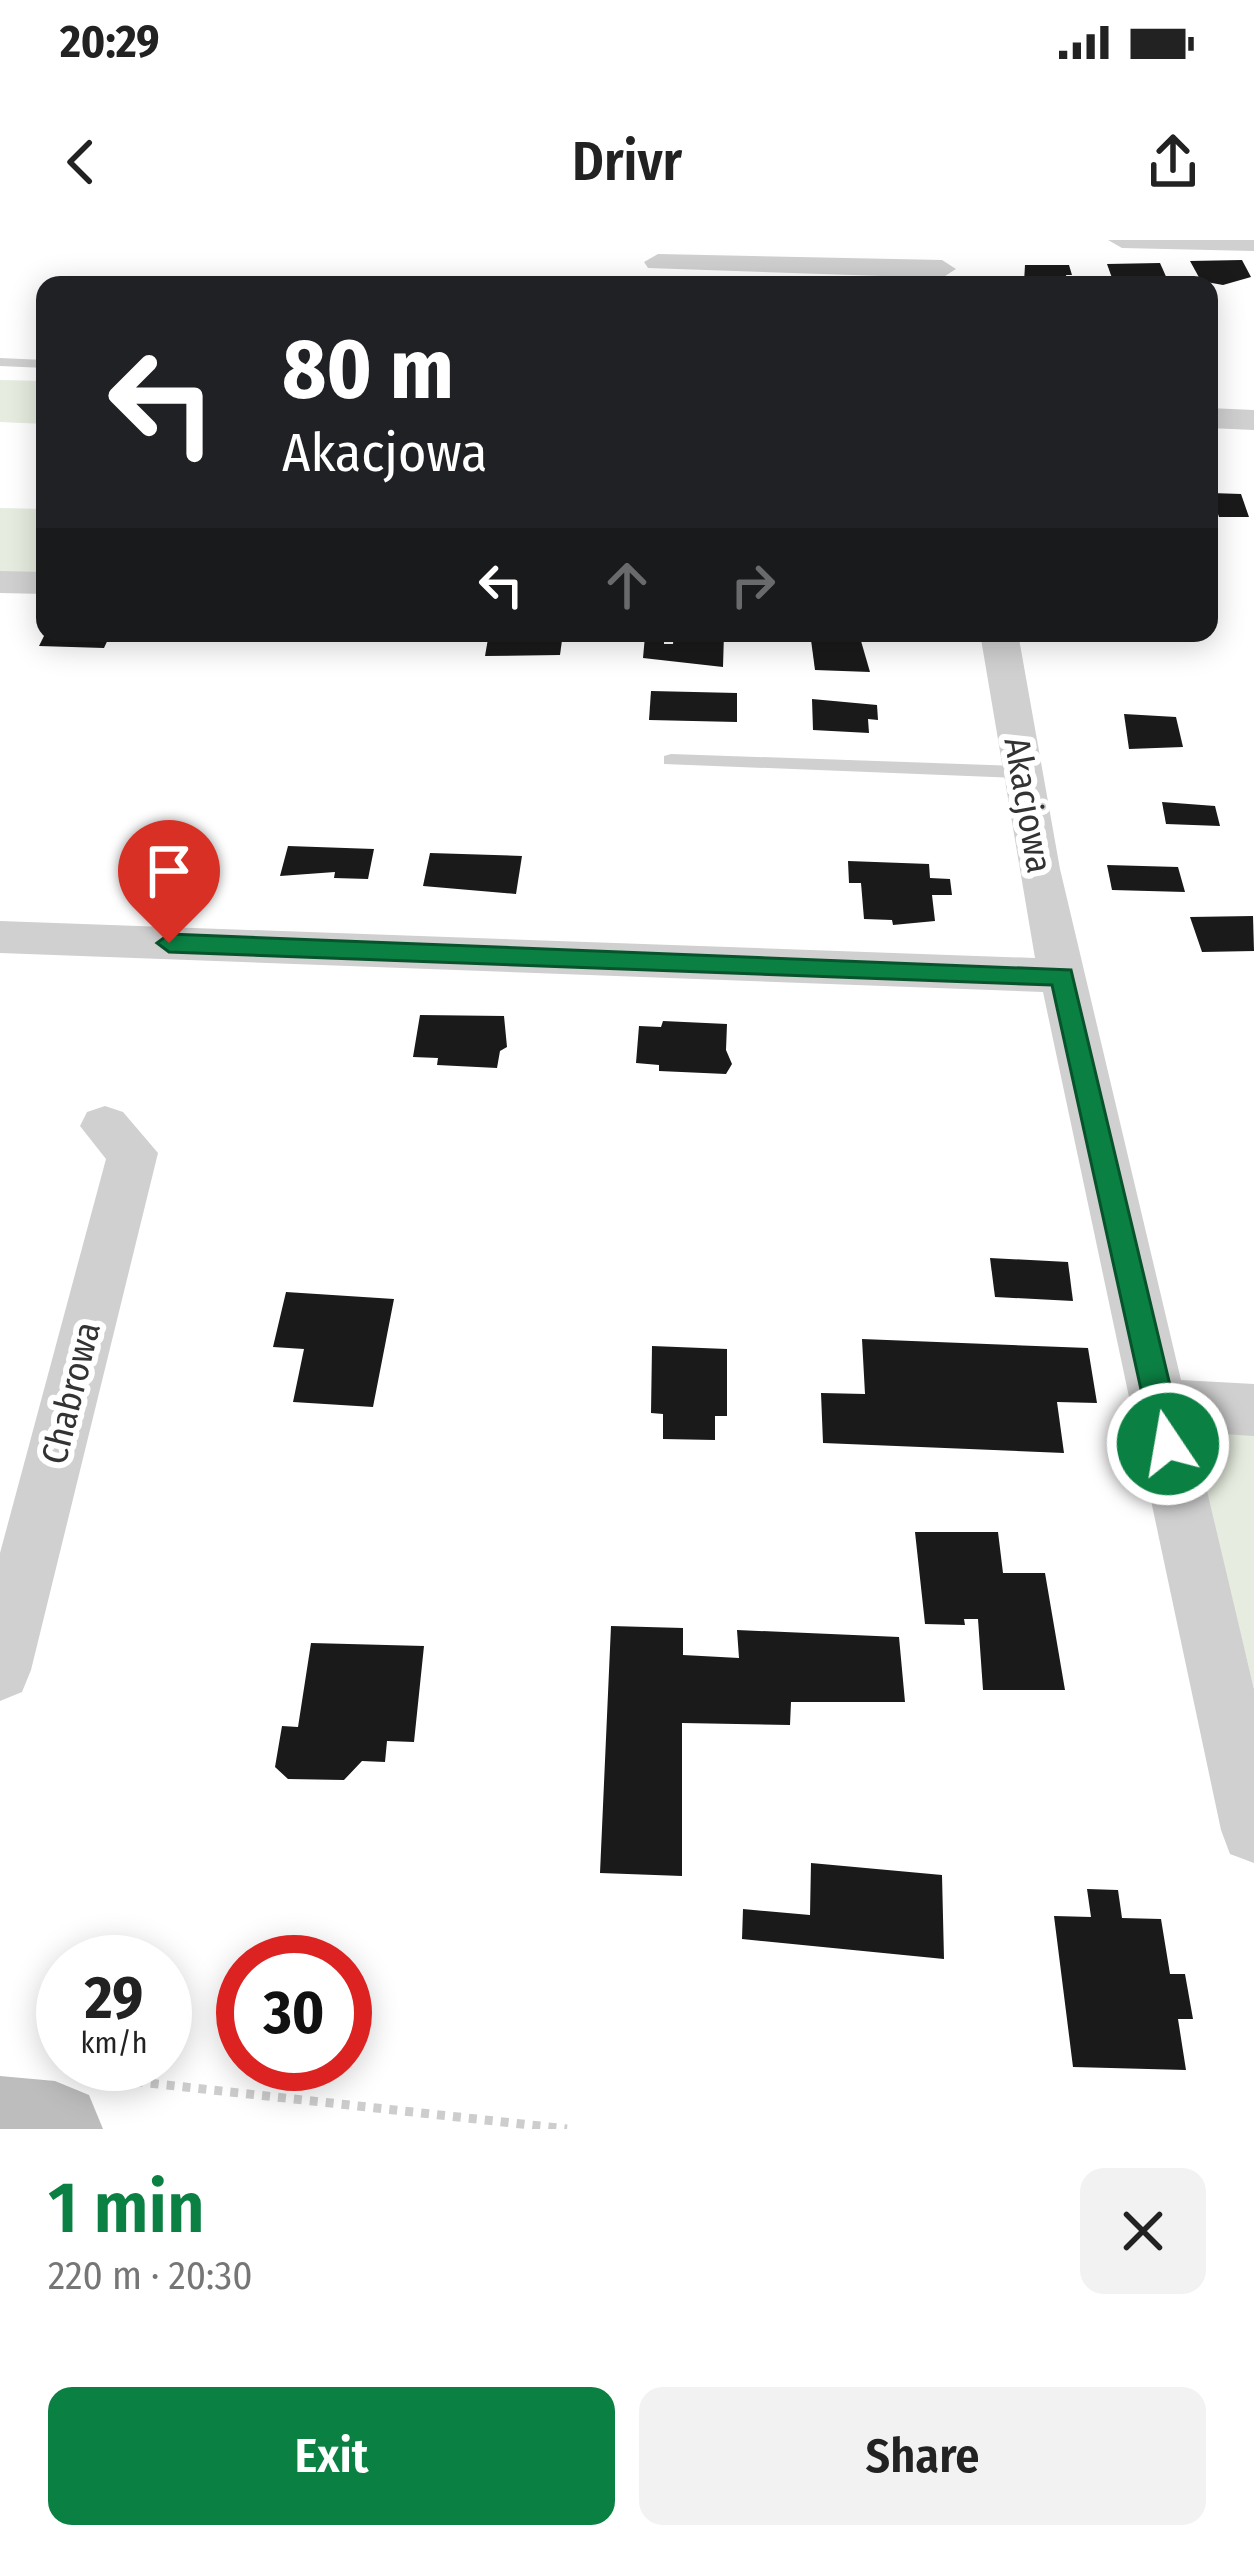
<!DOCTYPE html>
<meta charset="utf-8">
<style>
:root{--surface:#fff;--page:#f2f2f2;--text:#222;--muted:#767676;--accent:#0b8043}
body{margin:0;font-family:"Fira Sans Condensed",sans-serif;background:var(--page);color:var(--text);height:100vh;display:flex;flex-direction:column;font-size:45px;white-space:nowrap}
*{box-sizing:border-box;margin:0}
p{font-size:39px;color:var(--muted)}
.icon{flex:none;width:66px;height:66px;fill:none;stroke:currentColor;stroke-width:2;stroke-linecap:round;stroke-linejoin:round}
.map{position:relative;height:1889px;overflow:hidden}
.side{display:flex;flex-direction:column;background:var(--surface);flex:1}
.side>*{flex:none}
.top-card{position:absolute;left:36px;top:36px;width:1182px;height:366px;border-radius:24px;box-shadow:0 6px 30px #0003;background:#202124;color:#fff;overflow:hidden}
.speed{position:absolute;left:36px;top:1695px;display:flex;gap:24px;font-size:60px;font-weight:700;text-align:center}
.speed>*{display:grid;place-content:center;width:156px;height:156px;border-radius:50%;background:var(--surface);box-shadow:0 6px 30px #0003;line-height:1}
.speed small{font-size:30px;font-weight:400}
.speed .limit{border:18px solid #d22;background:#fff;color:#111}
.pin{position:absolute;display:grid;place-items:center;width:102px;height:102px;color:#fff;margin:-123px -51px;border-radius:50% 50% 50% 0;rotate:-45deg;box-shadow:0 0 12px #0007}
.pin .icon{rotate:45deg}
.me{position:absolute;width:132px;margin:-66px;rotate:348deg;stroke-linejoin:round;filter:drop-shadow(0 0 9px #0008)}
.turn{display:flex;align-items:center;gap:42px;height:252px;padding:0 48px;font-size:54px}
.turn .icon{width:156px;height:156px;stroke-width:2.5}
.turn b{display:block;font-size:84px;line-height:102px}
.lanes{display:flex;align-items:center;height:114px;padding:0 48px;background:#0003;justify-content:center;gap:60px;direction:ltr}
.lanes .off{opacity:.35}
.round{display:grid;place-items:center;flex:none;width:126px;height:126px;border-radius:24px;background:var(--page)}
.overview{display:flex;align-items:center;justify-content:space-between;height:204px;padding:0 48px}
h1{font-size:72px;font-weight:600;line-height:90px;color:var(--accent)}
.primary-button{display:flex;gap:24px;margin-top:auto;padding:24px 48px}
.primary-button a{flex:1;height:138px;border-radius:24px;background:var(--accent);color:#fff;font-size:48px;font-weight:600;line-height:138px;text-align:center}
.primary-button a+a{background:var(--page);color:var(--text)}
.status{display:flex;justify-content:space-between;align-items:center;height:84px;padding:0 60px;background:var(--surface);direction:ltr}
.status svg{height:33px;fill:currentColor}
header{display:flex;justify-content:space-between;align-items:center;height:156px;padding:0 48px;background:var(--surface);font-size:54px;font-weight:600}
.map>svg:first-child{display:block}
.green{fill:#e6ecdf}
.building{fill:#1a1a1a}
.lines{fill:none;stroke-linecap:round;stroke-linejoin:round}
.path{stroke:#cdcdcd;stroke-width:9;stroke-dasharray:8 8;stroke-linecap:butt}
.lane{fill:#d0d0d0;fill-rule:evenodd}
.street{fill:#d0d0d0;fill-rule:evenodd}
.secondary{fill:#bdbdbd;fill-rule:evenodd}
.route{fill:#0b8043;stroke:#07532c;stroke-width:3}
.labels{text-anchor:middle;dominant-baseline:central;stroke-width:12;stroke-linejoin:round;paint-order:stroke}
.street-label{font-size:36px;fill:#333;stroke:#fff}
</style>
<div class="status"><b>20:29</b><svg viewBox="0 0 49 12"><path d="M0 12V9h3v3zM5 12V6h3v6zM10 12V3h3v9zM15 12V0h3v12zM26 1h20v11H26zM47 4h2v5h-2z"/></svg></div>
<header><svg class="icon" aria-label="back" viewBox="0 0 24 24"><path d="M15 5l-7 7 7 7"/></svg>Drivr<svg class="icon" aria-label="share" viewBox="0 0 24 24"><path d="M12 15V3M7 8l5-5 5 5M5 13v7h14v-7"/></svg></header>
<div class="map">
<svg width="1254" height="1889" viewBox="0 0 1254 1889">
<rect width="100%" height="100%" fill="#fff"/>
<g class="green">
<path d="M0,140L45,141V184L0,182Z"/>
<path d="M0,268L45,269V335L0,333Z"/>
<path d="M1190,1192L1254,1195V1448Z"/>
</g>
<g class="building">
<path d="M1242,20L1251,37L1223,45L1201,41L1190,21Z"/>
<path d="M1160,23L1168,41L1112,38L1107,24Z"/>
<path d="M1025,25H1069L1072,35H1066L1068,42H1024Z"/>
<path d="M1211,253L1241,254L1249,277H1219Z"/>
<path d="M111,393L104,408L39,406L45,394Z"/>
<path d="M489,393H563L560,415L485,416Z"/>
<path d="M674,393H724L723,427L643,418L645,396L664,397V404H673Z"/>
<path d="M811,400L861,401L870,432L815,430Z"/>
<path d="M651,451L737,453V482L649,480Z"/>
<path d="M812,459L877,465L878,480L868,479L869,493L813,490Z"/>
<path d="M1124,474L1176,477L1183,507L1129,509Z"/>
<path d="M1162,562L1215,566L1220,586L1166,584Z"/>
<path d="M288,606L374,609L368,639L334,638L335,632L280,636Z"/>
<path d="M430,613L522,616L516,654L423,646Z"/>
<path d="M848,621L929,624L930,638L950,639L952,655H932L935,681L893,685L892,680L864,679L861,643H849Z"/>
<path d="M1107,625L1178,627L1185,652L1112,650Z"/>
<path d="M1253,676L1254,711L1202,712L1190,677Z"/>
<path d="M420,775L504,776L507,807L500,811L497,828L437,825L438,818L413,817Z"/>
<path d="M663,781L727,784L726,810L732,824L726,834L659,831V825L636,823L639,786L661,787Z"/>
<path d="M990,1018L1068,1022L1073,1061L995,1057Z"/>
<path d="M286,1052L394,1059L373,1167L293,1162L304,1109L273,1107Z"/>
<path d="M862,1099L1088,1108L1097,1163L1057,1162L1064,1213L823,1203L821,1153L865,1154Z"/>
<path d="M652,1106L727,1109V1176H715V1200L663,1199V1174L651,1173Z"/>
<path d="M915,1292H998L1003,1333H1045L1065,1450H983L978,1379H964L965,1385L925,1384Z"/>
<path d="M611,1386L683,1388V1415L739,1418L737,1390L899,1397L905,1462H791L790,1485L682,1483V1636L600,1633Z"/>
<path d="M311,1403L424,1406L414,1502L387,1501L385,1522L362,1521L344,1540L288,1539L275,1527L282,1486L298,1487Z"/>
<path d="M811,1623L942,1635L944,1719L742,1699L743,1669L810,1675Z"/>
<path d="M1087,1649L1118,1650L1122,1678L1161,1679L1170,1734H1185L1193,1779H1178L1186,1830L1073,1827L1054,1676L1091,1677Z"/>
</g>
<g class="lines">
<path class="path" d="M103,1838L567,1889"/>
<g class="lane">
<path d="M0,118L45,120V128L0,126Z"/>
<path d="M671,514L1021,526L1031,532L1021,538L664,524V516Z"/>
</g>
<g class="street">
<path d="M1108,0H1254V11L1122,8Z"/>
<path d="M658,14L942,20L956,29L942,38L648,28L644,22Z"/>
<path d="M1209,168L1254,170V190L1209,188Z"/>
<path d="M0,331L45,332V354L0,353Z"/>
<path d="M980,393H1018L1060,629L1181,1140L1254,1144V1196L1193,1192L1254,1449V1623L1230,1614L1221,1590L1043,752L0,713V681L1035,718Z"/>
<path d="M105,866L123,872L158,913L31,1430L22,1452L0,1461V1313L106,919L80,886L87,872Z"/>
</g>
<path class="secondary" d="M0,1836L55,1841L89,1855L103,1889H0Z"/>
</g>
<path class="route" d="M169,694L1071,730L1184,1204L1179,1215H1157L1153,1204L1052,745L169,712L157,703Z"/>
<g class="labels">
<g class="street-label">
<text transform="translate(1028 565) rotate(80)">Akacjowa</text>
<text transform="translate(71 1153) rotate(-76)">Chabrowa</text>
</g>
</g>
</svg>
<div class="speed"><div>29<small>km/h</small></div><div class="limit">30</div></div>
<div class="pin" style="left:169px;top:703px;background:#d93025"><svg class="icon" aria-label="arrive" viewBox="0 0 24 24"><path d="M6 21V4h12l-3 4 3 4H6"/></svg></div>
<svg class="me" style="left:1168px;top:1204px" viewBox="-20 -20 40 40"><circle r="17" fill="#0b8043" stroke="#fff" stroke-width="3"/><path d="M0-11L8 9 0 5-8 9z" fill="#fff"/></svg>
<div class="top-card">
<div class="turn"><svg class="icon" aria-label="left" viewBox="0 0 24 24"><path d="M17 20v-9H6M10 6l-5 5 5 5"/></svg><div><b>80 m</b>Akacjowa</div></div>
<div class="lanes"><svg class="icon" aria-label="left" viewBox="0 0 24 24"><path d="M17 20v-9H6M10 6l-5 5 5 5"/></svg><svg class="icon off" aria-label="ahead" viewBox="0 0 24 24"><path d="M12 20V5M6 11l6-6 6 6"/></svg><svg class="icon off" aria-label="right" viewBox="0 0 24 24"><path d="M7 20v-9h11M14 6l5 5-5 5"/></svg></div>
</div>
</div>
<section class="side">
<div class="overview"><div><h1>1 min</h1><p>220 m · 20:30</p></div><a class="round"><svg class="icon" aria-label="close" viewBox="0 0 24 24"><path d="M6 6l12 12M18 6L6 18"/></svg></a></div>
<div class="primary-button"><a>Exit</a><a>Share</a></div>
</section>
